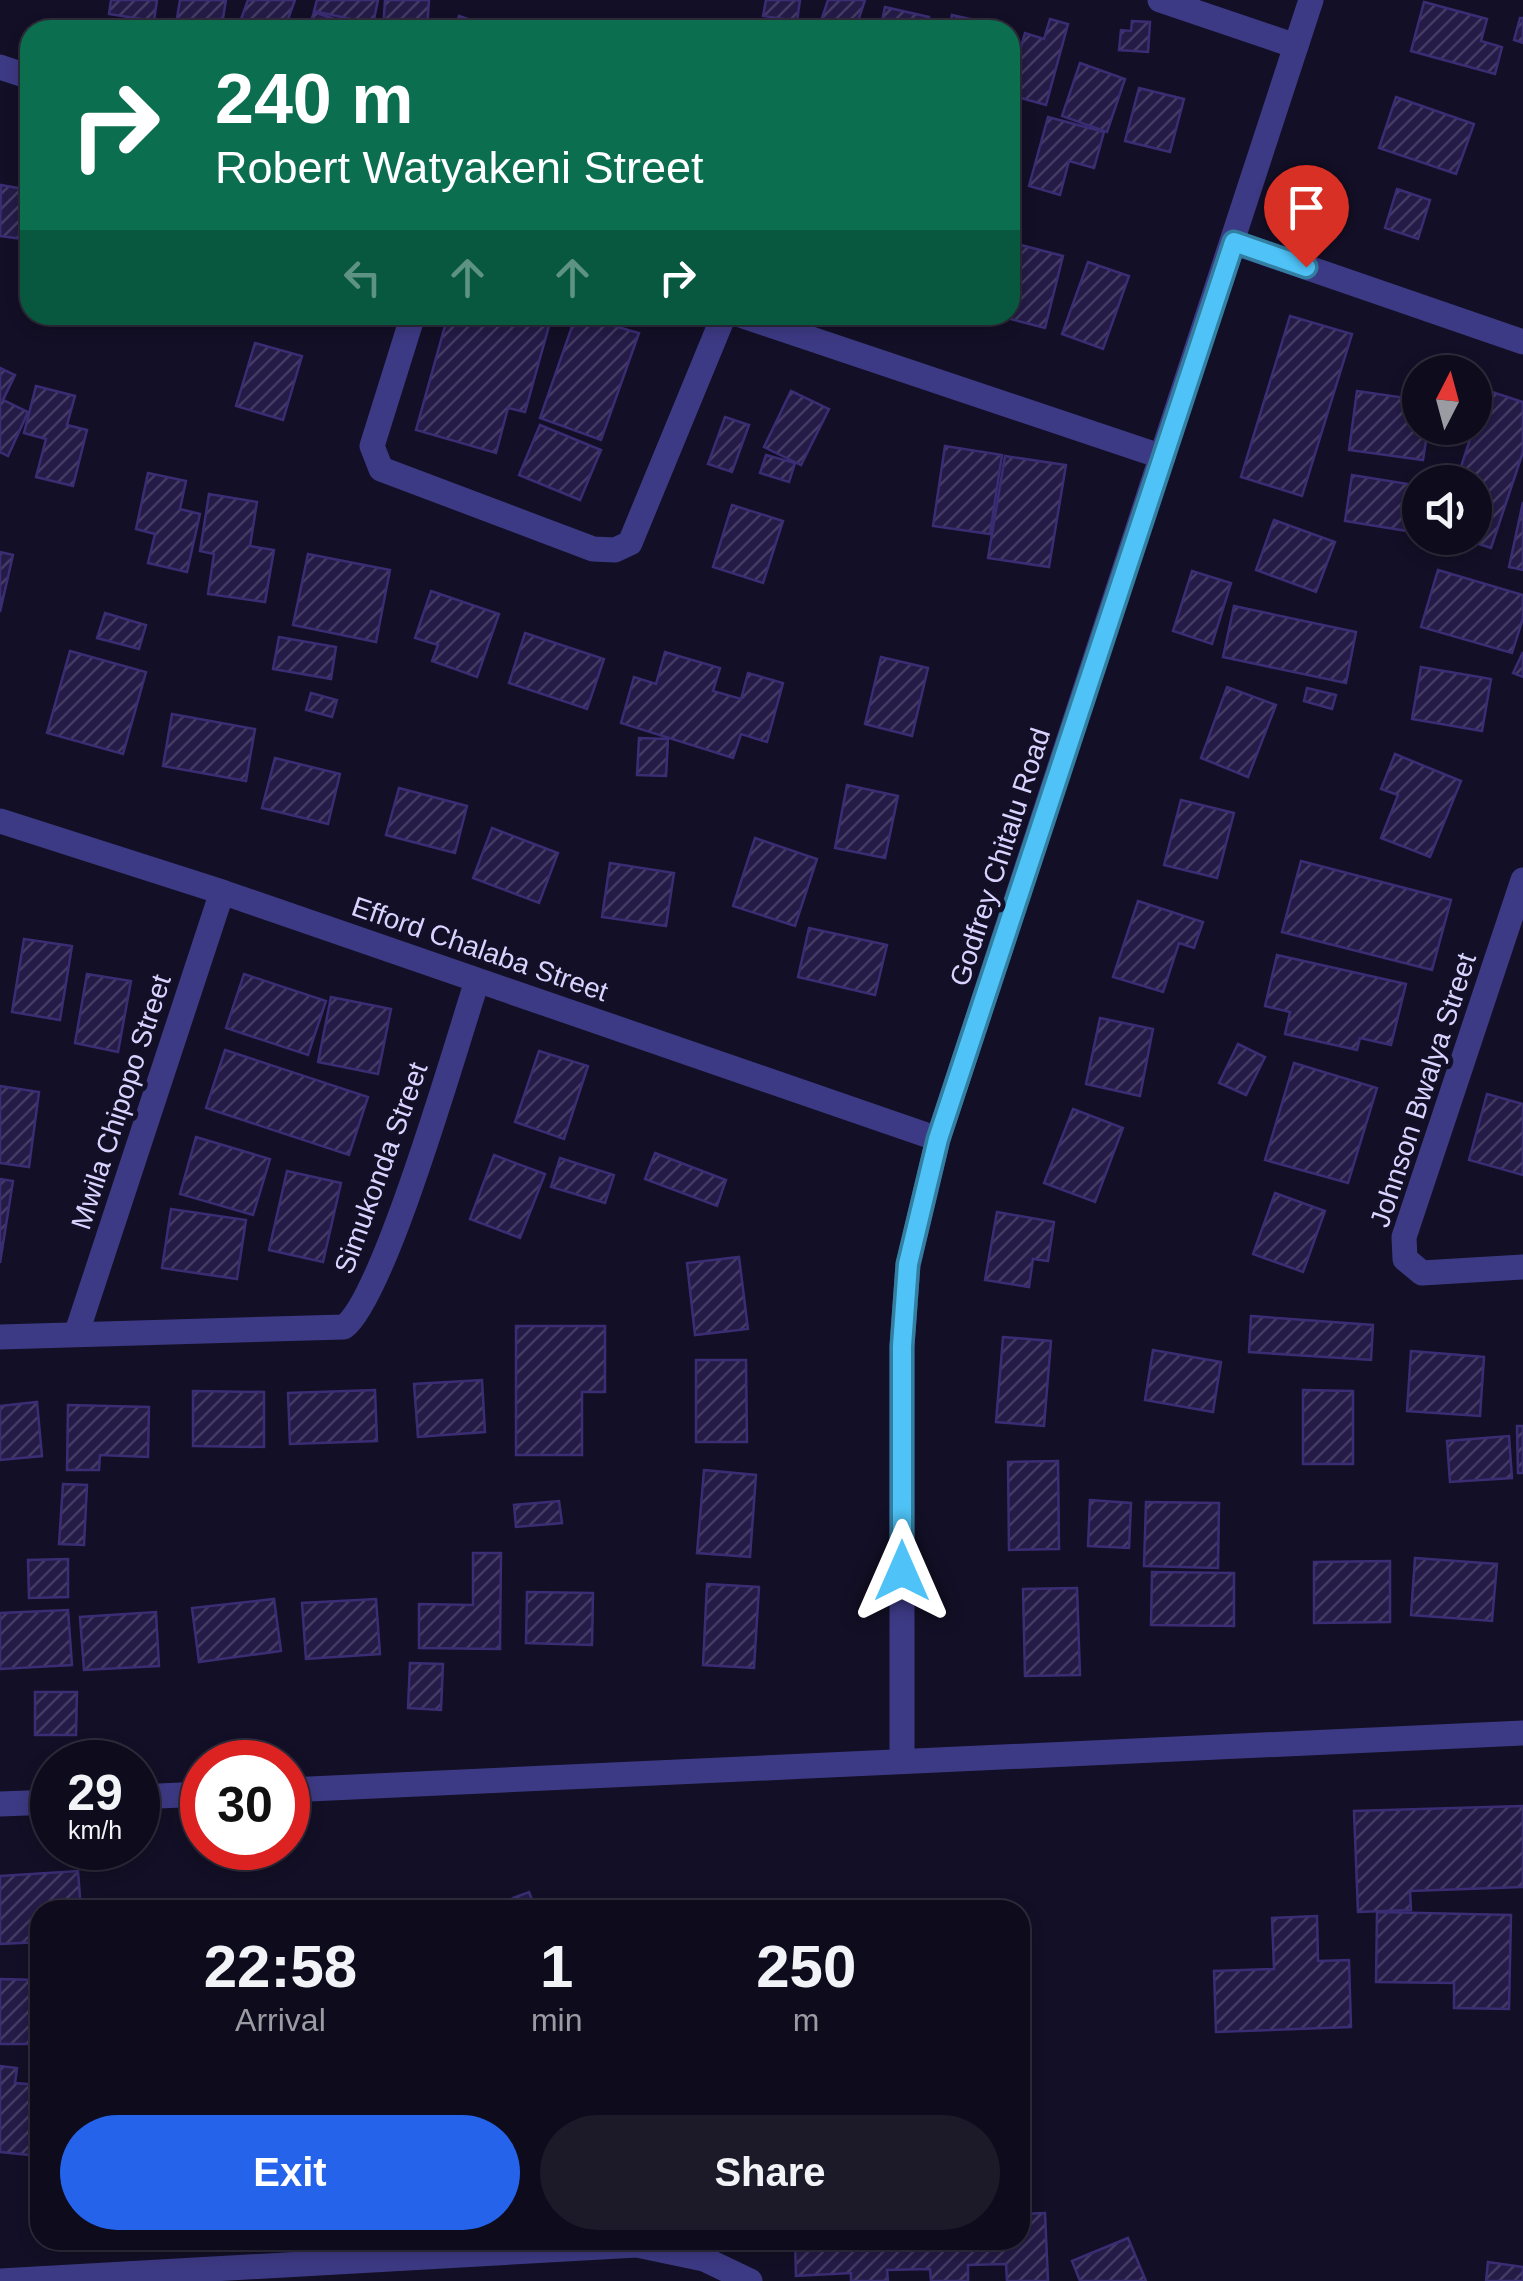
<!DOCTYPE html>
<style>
:root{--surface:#0e0b1c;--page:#1c1929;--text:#f1f3f6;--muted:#9b9ba3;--line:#2e2b3b;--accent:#2563eb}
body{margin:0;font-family:Arial,sans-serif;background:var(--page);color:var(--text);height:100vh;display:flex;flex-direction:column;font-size:38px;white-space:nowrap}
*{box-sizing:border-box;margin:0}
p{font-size:32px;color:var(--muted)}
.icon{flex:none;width:55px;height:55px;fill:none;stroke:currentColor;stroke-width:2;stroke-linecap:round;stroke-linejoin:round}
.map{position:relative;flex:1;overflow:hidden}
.sheet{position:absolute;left:30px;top:1900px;width:1000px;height:350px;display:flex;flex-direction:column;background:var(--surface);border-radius:30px;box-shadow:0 5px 15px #0003,0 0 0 2px var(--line)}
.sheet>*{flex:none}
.banner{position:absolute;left:20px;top:20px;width:1000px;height:305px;border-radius:30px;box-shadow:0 5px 15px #0003,0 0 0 2px var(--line);background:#0b6e4f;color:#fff;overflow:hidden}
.needle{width:65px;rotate:6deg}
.buttons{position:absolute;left:1402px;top:355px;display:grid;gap:20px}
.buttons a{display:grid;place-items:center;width:90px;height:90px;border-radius:50%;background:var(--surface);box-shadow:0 5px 15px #0003,0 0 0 2px var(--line);font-size:50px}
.speed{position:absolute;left:30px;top:1740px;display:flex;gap:20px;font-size:50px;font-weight:700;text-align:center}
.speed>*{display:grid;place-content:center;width:130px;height:130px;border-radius:50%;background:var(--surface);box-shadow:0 5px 15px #0003,0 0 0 2px var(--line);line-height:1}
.speed small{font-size:25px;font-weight:400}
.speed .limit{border:15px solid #d22;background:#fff;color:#111}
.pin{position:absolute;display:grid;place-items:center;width:85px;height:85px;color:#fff;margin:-102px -42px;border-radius:50% 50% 50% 0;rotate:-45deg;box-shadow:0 0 10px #0007}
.pin .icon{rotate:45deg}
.me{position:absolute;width:110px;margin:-55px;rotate:0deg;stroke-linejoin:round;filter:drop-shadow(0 0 8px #0008)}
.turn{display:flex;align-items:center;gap:35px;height:210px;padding:0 30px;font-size:45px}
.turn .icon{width:130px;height:130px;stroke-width:2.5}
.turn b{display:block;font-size:70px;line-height:85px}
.lanes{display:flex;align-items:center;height:95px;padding:0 30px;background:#0003;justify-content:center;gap:50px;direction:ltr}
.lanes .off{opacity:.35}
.eta{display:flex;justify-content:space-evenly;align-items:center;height:170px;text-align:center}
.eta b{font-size:60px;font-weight:600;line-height:70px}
.primary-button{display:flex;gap:20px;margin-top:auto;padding:20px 30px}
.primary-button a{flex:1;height:115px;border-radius:60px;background:var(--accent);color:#fff;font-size:40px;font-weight:600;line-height:115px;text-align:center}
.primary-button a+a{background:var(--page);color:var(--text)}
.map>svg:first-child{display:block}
.building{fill:url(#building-hatch);stroke:#3b2d73;stroke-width:2.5}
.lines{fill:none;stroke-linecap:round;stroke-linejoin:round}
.minor{stroke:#3d3a85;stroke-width:25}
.route-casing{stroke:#337fa1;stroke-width:25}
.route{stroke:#4fc3f7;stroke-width:18}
.labels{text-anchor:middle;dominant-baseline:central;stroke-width:10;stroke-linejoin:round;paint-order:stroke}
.street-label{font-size:28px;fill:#d9d4ff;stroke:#130f26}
</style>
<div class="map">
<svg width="1523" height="2281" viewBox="0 0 1523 2281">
<defs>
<pattern id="building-hatch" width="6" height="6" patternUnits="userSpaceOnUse" patternTransform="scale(2.5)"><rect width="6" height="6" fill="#241b47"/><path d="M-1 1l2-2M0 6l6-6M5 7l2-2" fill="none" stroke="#433b63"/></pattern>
</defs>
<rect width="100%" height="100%" fill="#130f26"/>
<g class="building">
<path d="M111,0H157L154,21L109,14Z"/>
<path d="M180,0H226L221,30H175Z"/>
<path d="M248,0H295L284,30H237Z"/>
<path d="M317,0H378L373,24L314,11Z"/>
<path d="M385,0H429L427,30H383Z"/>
<path d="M766,0H800L797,21L763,16Z"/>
<path d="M828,0H865L855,30H818Z"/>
<path d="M1424,2L1487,19L1481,41L1502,47L1495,74L1411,51Z"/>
<path d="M885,7L929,17L926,30H880Z"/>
<path d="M314,12L358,27L357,30H308Z"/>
<path d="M952,15L992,24L991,30H949Z"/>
<path d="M459,16L499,30H454Z"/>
<path d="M1520,18H1523V43L1514,40Z"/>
<path d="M1050,19L1068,24L1046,105L1010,95V84L1025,33L1044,39Z"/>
<path d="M1132,21L1150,22L1148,52L1119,50L1121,30L1131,31Z"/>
<path d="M1080,63L1125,79L1107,132L1062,116Z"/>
<path d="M1139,88L1184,99L1170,152L1125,141Z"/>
<path d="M1396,97L1474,124L1456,174L1379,148Z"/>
<path d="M1048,117L1104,132L1094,168L1069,161L1060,195L1029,186Z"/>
<path d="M1,185L30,190V240L0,236Z"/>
<path d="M1397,189L1430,200L1418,239L1385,228Z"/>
<path d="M1017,244L1063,256L1045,328L999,316L1010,315V271Z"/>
<path d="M1088,262L1129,276L1103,349L1062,334Z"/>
<path d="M448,315H552L525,412L508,408L496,453L416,430Z"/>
<path d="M576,315L639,333L601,440L540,418Z"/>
<path d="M1290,316L1352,334L1302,496L1241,477Z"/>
<path d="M255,343L302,356L283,420L236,406Z"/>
<path d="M0,368L15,375L3,400L28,412L8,456L0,452Z"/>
<path d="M36,386L75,396L67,425L87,430L73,486L36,477L46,439L24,433Z"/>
<path d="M1486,390L1523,402V452L1491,548L1460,538H1475V482H1456Z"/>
<path d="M791,391L829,409L801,465L764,447Z"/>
<path d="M1357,391L1420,400V428H1428L1423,460L1349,450Z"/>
<path d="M725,417L749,425L732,472L708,464Z"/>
<path d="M540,425L601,450L580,500L519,475Z"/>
<path d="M945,446L1002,455L990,534L933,526Z"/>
<path d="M766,455L795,463L789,482L760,473Z"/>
<path d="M1005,456L1066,465L1049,567L988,558Z"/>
<path d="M148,473L186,481L180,509L200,514L187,572L148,563L155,534L136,529Z"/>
<path d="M1352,475L1414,485L1407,531L1345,521Z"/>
<path d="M209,494L257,502L250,546L274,550L265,602L208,594L214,554L200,551Z"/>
<path d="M1523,502V570L1509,567Z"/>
<path d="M732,505L783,521L763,583L713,567Z"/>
<path d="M1274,520L1335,542L1316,592L1256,570Z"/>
<path d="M0,552L13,555L0,612Z"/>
<path d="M308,554L390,570L376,642L293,625Z"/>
<path d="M1438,570L1523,595V618L1512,653L1421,627Z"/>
<path d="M1192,571L1231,583L1212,644L1173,631Z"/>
<path d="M431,591L499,614L477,677L432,661L438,645L415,638Z"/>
<path d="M1234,606L1356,632L1346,683L1223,657Z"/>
<path d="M105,613L146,625L139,649L97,638Z"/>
<path d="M525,633L604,659L587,709L509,683Z"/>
<path d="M279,637L336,647L331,679L273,669Z"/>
<path d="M70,651L146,672L123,754L47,733Z"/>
<path d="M665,652L720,668L713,691L741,699L748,673L783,683L767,742L741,734L733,758L621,723L634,677L656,684Z"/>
<path d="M1523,652V677L1513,673Z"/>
<path d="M881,657L928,668L912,736L865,724Z"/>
<path d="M1421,667L1491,679L1482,731L1412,719Z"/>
<path d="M1227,687L1276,705L1248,777L1201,758Z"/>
<path d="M1307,688L1336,695L1332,709L1304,701Z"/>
<path d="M311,693L337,700L332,717L306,710Z"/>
<path d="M172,714L255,729L246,781L163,766Z"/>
<path d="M639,738L668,739L666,776L637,775Z"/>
<path d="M1395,754L1461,781L1430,857L1381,838L1398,795L1381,789Z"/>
<path d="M275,758L340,774L328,824L262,808Z"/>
<path d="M847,785L898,796L885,858L835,848Z"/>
<path d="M399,788L467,806L455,853L386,835Z"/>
<path d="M1181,800L1234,813L1217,878L1164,865Z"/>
<path d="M492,828L558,853L539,903L473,878Z"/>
<path d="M755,838L817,859L795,926L733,906Z"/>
<path d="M1301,861L1451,900L1432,970L1282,932Z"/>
<path d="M610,863L674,873L666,926L602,917Z"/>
<path d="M1138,901L1203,922L1194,948L1179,943L1163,992L1113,977Z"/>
<path d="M809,928L887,945L875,995L798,977Z"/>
<path d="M24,939L72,946L60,1020L12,1012Z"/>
<path d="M1277,955L1406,984L1391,1045L1360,1038L1357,1050L1285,1034L1290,1012L1265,1006Z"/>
<path d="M87,974L131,981L118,1052L75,1043Z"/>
<path d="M244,974L326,1001L308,1055L226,1028Z"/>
<path d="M331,997L391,1009L378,1074L318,1062Z"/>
<path d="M1100,1018L1153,1029L1140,1096L1086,1084Z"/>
<path d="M1238,1044L1265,1057L1246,1095L1219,1083Z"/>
<path d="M225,1050L368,1097L349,1155L206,1108Z"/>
<path d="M539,1051L588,1066L564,1139L515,1122Z"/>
<path d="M1294,1063L1377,1088L1348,1183L1265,1160Z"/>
<path d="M0,1086L39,1092L29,1167L0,1163Z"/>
<path d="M1487,1094L1523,1104V1175L1469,1160Z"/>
<path d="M1073,1109L1123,1128L1095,1202L1044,1183Z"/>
<path d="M196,1137L270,1159L253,1215L180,1194Z"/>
<path d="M655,1153L726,1180L717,1206L645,1179Z"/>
<path d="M494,1155L545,1174L520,1238L470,1219Z"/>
<path d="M560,1158L614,1175L605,1203L551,1187Z"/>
<path d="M287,1171L341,1183L323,1262L269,1250Z"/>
<path d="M0,1179L13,1181L0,1263Z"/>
<path d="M1275,1193L1325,1211L1303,1272L1253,1254Z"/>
<path d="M171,1209L246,1220L237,1279L162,1268Z"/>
<path d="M997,1212L1054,1222L1048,1261L1033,1259L1029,1287L985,1280Z"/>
<path d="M739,1257L748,1329L695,1335L687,1263Z"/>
<path d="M1251,1316L1373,1325L1371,1360L1249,1352Z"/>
<path d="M516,1326H605V1392H582V1455H516Z"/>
<path d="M1003,1337L1051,1341L1044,1426L996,1422Z"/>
<path d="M1153,1350L1221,1362L1213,1412L1145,1400Z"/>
<path d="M1411,1351L1484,1357L1480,1416L1407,1411Z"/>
<path d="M696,1360H746L747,1442H696Z"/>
<path d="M482,1380L485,1432L418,1437L414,1384Z"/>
<path d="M375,1390L377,1441L290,1444L288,1393Z"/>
<path d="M1303,1390L1353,1391V1464H1303Z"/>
<path d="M193,1391L264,1392V1447L193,1446Z"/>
<path d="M37,1402L42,1456L0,1460V1406Z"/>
<path d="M68,1405L149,1407L148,1457L100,1455L99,1470H67Z"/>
<path d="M1517,1426H1523V1473H1518Z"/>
<path d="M1509,1436L1512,1478L1450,1482L1447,1441Z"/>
<path d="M1058,1461L1059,1549L1009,1550L1008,1462Z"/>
<path d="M704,1470L756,1475L750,1557L697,1553Z"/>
<path d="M63,1484L87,1485L84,1545L59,1544Z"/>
<path d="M1090,1500L1131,1503L1129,1548L1088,1546Z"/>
<path d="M559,1501L562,1523L516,1527L514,1505Z"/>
<path d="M1146,1502L1219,1503L1218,1568L1144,1566Z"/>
<path d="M473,1553H501L500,1649L419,1648V1604L473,1605Z"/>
<path d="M1415,1558L1497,1564L1492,1621L1411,1615Z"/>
<path d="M68,1559V1597L29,1598L28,1560Z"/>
<path d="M1390,1561V1622L1314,1623V1562Z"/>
<path d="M1152,1572L1234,1573V1626L1151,1625Z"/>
<path d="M707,1584L759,1587L754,1668L703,1665Z"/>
<path d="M1077,1588L1080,1675L1025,1676L1023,1589Z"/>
<path d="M527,1592L593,1593L592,1645L526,1643Z"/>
<path d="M274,1599L281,1651L199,1662L192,1608Z"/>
<path d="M376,1599L380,1654L306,1659L302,1603Z"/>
<path d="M68,1610L72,1665L0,1669V1613Z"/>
<path d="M156,1612L159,1666L84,1670L80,1617Z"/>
<path d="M410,1663L443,1664L441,1710L408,1708Z"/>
<path d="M35,1692H77L76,1735H35Z"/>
<path d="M1523,1806V1887L1410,1891L1411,1910L1358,1912L1354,1811Z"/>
<path d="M78,1871L81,1910H40V1942L0,1944V1876Z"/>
<path d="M529,1892L536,1910H517L513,1898Z"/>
<path d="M1377,1912L1511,1915L1509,2009L1454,2008V1983L1376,1982Z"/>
<path d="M1317,1916L1318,1961L1349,1960L1351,2027L1216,2032L1214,1971L1274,1969L1272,1918Z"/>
<path d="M0,1979L40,1980V2044H0Z"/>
<path d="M0,2066L17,2068L15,2083L40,2085V2156L0,2152Z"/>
<path d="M1045,2213L1048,2281H1007L1006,2264L968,2265V2281H931L930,2269L887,2270L888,2281H851V2273L796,2276L795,2240H1020V2214Z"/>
<path d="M1128,2238L1146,2281H1080L1072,2261Z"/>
<path d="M1488,2262L1523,2267V2281H1486Z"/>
</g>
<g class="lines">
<g class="minor">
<path d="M1160,0L1296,46"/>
<path d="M0,67L30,77"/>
<path d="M1233,242L1523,342"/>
<path d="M413,315L372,446L381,469L593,549L615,550L630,543L724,315"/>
<path d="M740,315L1163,457"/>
<path d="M0,821L222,892L938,1139"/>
<path d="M1523,880L1404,1237L1405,1259L1422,1273L1523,1267"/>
<path d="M77,1332L222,892"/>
<path d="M0,1337L344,1327C384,1298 457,1042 477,981"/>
<path d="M902,1759V1346L908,1265L938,1139L1311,0"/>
<path d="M288,1790L1523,1733"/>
<path d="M138,1797L202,1794"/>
<path d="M0,1804L52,1802"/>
<path d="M0,2281L637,2245L704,2259L750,2281"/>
</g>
</g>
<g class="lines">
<g class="route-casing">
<path id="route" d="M902,1571V1346L908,1264L938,1139L1234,242L1306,267"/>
</g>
<use href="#route" class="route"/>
</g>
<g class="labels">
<g class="street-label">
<text transform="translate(1000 857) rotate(-72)">Godfrey Chitalu Road</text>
<text transform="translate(480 949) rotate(19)">Efford Chalaba Street</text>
<text transform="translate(1423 1090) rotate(-72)">Johnson Bwalya Street</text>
<text transform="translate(121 1102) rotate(-72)">Mwila Chipopo Street</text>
<text transform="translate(381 1168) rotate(-70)">Simukonda Street</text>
</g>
</g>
</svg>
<div class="buttons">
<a><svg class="needle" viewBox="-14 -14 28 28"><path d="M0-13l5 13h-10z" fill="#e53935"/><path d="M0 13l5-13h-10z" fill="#9b9ba3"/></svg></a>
<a><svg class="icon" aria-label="sound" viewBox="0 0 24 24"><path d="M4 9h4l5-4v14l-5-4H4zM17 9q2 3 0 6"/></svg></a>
</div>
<div class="speed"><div>29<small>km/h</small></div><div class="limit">30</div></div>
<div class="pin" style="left:1306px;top:267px;background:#d93025"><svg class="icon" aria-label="arrive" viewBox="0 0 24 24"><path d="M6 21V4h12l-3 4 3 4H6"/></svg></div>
<svg class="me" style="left:902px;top:1571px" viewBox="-20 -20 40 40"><path d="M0-17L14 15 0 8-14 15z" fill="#4fc3f7" stroke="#fff" stroke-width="4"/></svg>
<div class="banner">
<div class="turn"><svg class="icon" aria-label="right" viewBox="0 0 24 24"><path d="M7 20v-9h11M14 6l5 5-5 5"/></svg><div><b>240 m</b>Robert Watyakeni Street</div></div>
<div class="lanes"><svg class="icon off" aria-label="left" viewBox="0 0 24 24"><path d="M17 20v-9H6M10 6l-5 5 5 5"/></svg><svg class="icon off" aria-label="ahead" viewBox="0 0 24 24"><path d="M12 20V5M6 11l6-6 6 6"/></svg><svg class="icon off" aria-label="ahead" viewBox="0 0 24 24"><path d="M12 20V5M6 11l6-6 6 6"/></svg><svg class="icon" aria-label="right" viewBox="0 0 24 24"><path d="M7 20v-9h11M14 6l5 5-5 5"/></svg></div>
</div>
<section class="sheet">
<div class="eta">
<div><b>22:58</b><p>Arrival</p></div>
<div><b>1</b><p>min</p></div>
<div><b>250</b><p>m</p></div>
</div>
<div class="primary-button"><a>Exit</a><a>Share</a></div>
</section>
</div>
